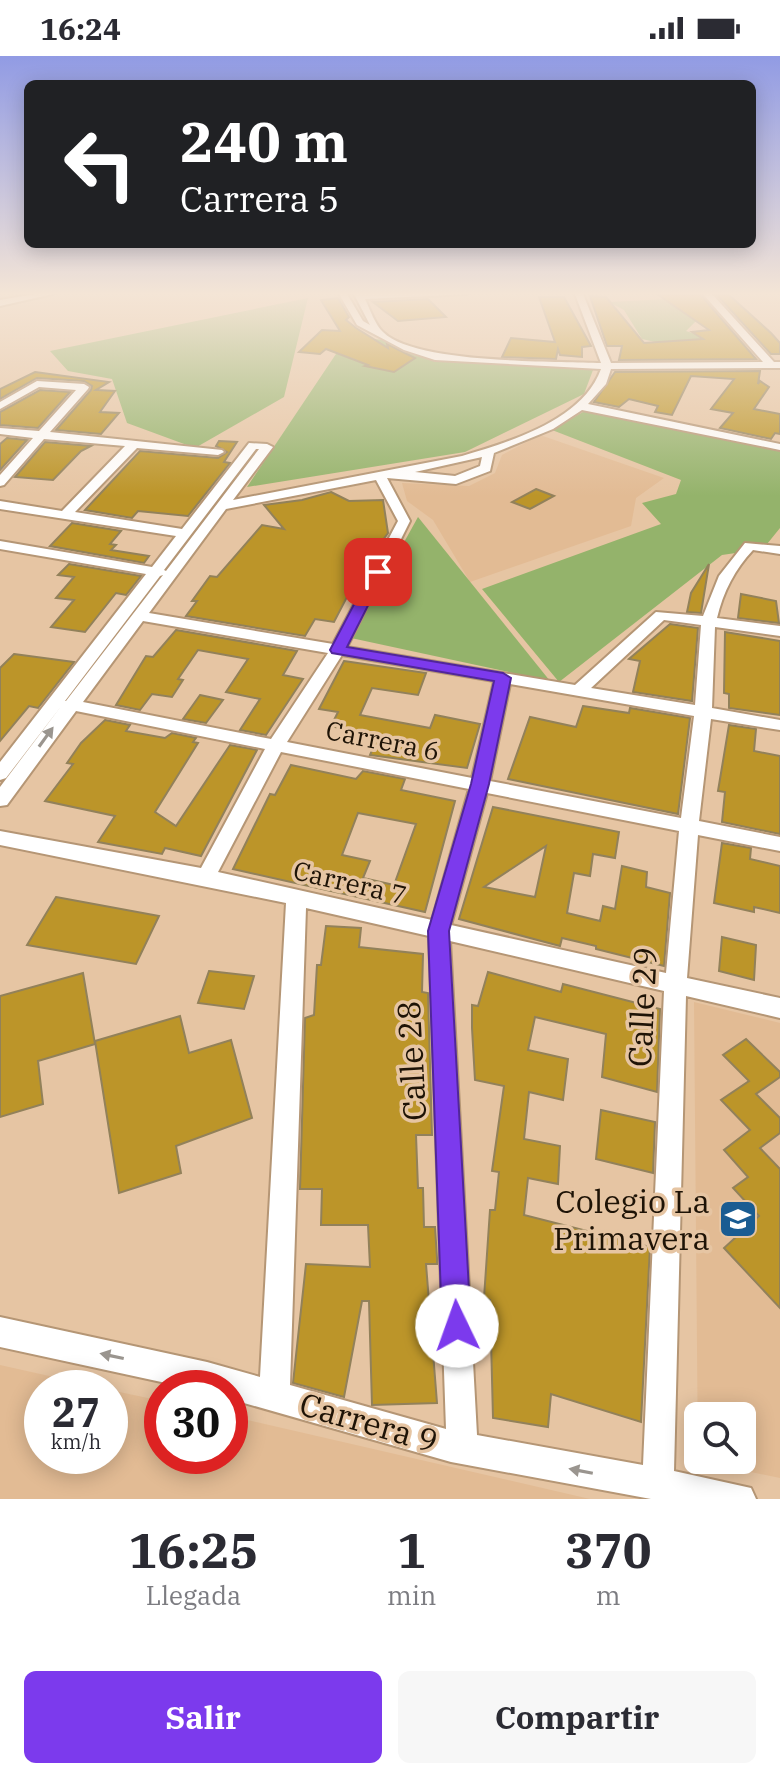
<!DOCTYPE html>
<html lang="es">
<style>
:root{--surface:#fff;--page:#f7f7f7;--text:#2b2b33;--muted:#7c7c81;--accent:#7c3aed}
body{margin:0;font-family:"IBM Plex Serif",serif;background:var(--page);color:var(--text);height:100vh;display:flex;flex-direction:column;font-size:30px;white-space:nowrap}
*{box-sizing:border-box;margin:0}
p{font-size:26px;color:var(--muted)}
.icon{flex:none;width:44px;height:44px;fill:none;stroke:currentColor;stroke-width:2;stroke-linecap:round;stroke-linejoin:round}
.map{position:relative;height:1443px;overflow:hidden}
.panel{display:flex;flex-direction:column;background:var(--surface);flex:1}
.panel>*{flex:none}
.hud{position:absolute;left:24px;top:24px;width:732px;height:168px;border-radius:12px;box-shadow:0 4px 20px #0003;background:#202124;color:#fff;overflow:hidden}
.controls{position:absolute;left:684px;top:1346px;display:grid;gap:16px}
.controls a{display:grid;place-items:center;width:72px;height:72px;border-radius:12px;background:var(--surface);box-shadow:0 4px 20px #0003;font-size:40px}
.speed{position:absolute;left:24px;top:1314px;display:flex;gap:16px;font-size:40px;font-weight:700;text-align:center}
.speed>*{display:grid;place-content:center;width:104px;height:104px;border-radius:50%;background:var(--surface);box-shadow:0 4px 20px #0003;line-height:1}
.speed small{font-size:20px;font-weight:400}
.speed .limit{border:12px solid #d22;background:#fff;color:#111}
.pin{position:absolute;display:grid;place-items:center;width:68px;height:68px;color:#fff;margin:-34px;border-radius:16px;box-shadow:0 4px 12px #0006}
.me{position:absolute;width:88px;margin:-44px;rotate:357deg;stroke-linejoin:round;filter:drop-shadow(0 0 6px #0008)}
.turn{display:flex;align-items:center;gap:28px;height:168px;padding:0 24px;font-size:36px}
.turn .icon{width:104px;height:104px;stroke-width:2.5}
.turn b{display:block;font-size:56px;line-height:68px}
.eta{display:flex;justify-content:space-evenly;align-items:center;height:136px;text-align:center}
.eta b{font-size:48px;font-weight:800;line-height:56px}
.button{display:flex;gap:16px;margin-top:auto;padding:16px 24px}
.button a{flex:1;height:92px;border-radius:12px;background:var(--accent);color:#fff;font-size:32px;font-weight:800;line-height:92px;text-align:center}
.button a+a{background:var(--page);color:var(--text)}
.status{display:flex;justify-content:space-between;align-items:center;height:56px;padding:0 40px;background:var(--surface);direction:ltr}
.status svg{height:22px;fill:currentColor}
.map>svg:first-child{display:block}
.built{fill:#e2bb94;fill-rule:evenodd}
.green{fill:#94b36b}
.building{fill:#bc9529;stroke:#92815a;stroke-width:2;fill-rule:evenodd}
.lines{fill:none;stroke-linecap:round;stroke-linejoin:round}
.minor-casing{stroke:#b59675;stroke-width:4}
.minor{fill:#fff;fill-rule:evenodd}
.oneway{fill:#9a958f}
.route{fill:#7c3aed;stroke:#51269a;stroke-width:2}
.labels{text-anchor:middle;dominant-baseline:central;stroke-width:7;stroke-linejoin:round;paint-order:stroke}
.street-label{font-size:26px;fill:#1e1306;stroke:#e6c5a3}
.near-street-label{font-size:32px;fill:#1e1306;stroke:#e6c5a3}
.near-poi-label{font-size:32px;fill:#1e1306;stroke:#e6c5a3;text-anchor:end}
</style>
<div class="status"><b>16:24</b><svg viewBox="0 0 49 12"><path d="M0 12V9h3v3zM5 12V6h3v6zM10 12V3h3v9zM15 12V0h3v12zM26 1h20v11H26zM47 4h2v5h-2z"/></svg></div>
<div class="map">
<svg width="780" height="1443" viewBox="0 0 780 1443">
<rect width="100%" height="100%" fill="#e6c5a3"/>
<g class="built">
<path d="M540,379L664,422L636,442L631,470L470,526L433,464L407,445L402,427L469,430L495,417L502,399Z"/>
<path d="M694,946L780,967V1422L698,1405ZM698,1360H742V1404H698Z"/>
<path d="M0,1309L103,1332H42V1400H110V1334L162,1345V1400H230V1360L590,1443H0Z"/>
</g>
<g class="green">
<path d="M308,242L284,341L195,392L127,367L112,323L68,315L50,295Z"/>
<path d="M687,242L699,262L686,275L729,289L664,288L642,283L624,254L609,246Z"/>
<path d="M348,280L383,284L416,300L593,314L584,338L465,396L247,431Z"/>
<path d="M588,353L780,395V472L763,493L722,499L559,626L482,533L661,468L642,447L676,438L681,424L552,374Z"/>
<path d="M418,461L550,625L351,582Z"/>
</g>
<g class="building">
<path d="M657,238H700L756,303L619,304L622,290H607L590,240L606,241L644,287L703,283L692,276L709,274Z"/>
<path d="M716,238H728L771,277L780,287V298H771Z"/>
<path d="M539,241H564L591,290L582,291V301L560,299L558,293L556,303L502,301L511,282L555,286Z"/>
<path d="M338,242L349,261L346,264L356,272L388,292L387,288L415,302L394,316L365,310L368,309L326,293L320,298L299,296L322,274L340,275L321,244Z"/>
<path d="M428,243L446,261L398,265L373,246Z"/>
<path d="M760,315L758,328L760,325L769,331L754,353L780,358V378L775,377L771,383L720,372L733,357L711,353L734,323L691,320L672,359L655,356L658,350L629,343L619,351L594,346L615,316Z"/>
<path d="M35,316L109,326L96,334L115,335L100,356L119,357L101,378L56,374L91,334L92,330L84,325L37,322L0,343V333Z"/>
<path d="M40,334L70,336L38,372L0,369V356Z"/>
<path d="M7,382L27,384L0,414V388Z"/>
<path d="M219,385L237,386L224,406L230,407L188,460L138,455L132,462L85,454L140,395L218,402L227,396L216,390Z"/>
<path d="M45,386L91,390L81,395L53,424L15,421Z"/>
<path d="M536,433L554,440L530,453L512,446Z"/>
<path d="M331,436L349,445L383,444L388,477L361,514L334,566L315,563L305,580L186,560L197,545H192L210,520L217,521L262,469L284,473L264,449L302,444Z"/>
<path d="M72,467L121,475L110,488L116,489L111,494L149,500L144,507L50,490Z"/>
<path d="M69,508L141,520L126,539L116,537L85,576L51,571L74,544L56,542L74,521L58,519Z"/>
<path d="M709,508L701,557L687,556L691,537Z"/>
<path d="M741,538L776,545L779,567L738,562Z"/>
<path d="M670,568L698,572L692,645L633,636L640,605L629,603Z"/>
<path d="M176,574L297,595L283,619L303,623L266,679L240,674L260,643L226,636L248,603L198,594L178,623L183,624L172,641L152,638L140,654L116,649L146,600L153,601Z"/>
<path d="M725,576L780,585V659L729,652V638L724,637Z"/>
<path d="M14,598L74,606L38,652L29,650L0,685V612Z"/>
<path d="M344,605L426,617L418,639L372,632L360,659L430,672L435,659L480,668L467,712L370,699L378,681L331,670L338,656L319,653Z"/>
<path d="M200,639L223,644L206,667L183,663Z"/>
<path d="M583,650L629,657L630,652L690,662L678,758L508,723L530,661L576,671Z"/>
<path d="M105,664L130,669L126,675L165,682L172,677L196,682L193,686L198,687L155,756L176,770L230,689L257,694L201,800L165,792L162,798L98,786L115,760L45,745L73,708L67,707L81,687Z"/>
<path d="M729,669L756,673L754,695L780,700V778L722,766L725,736L718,735Z"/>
<path d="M291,709L356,723L363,715L405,723L401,734L455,745L425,856L233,813L270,738L275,739ZM358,757L416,768L394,829L363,822L370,805L342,799Z"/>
<path d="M493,751L619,776L615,802L593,798L590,820L574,817L567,857L600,865L603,850L615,853L622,810L647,816L646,831L670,837L664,910L596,893V890L562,882L560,890L459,863ZM546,790L535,841L484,831Z"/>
<path d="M722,787L751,792L750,803L780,810V857L754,851V856L714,847Z"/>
<path d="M56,841L159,860L136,908L27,889Z"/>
<path d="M326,870L361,872L359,891L423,898L422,936L428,937L432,1079H416L418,1132H423L424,1171H435L437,1202V1208H426L437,1347L372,1349L369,1245H362L344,1341L293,1327L306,1208L370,1211L368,1169H321L322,1133H300L305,962L314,959L317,909H321Z"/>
<path d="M722,881L756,889L754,924L719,915Z"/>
<path d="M209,915L254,920L244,953L198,947Z"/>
<path d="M488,916L561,936L563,928L660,953L657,1036L602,1021L606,978L535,961L528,994L568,1003L563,1044L529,1036L524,1083L560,1090L558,1128L528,1122L524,1159L650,1191L641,1366L551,1338L548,1371L493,1362L490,1244L484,1242L490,1154H495L499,1116L492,1115L504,1030L475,1024L472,972V949L478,950Z"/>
<path d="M83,917L95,988L38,1005L43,1048L0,1061V940Z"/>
<path d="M180,960L189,997L231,984L252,1062L176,1090L181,1117L119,1137L95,985Z"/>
<path d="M746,983L780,1016V1021L756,1038L780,1062V1077L760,1092L780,1113V1252L724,1192L759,1160L733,1132L748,1121L724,1094L750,1074L721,1044L749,1025L723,999Z"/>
<path d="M601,1054L655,1066L653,1117L596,1103Z"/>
</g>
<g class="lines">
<g class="minor-casing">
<g id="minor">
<path d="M35,238H53L0,250V244Z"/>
<path d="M339,238H347L363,265L370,269L354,238H467L365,243C370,253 375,269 383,276C415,308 553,305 601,307L575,238H583L611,307L763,306L703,238H712L774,306H780V312L611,313L606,328L588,348L780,388V394L582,354L553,373L494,397L490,415L456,428L387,422L410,465L347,591L575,629L656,556L703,560L719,520L745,487L780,490V498L753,494C735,513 723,536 717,562L780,570V580L715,571L712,652L780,664V674L711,663L699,765L780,781V795L698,779L687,922L780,942V962L686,940L674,1415L751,1432L756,1443H651L451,1406L230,1343V1332H189L0,1291V1261L207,1306L260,1321L286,847L0,789V775L201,812L265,693L76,655L7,749L0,750V731L62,649L6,722L0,724V706L146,518L0,493V485L152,511L176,480L0,453V445L62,455L125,390L44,383L4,429L0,430V419L33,382L0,378V372L39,375L76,334L39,331L0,353V346L37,325L84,328L89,331L88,333L50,376L222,394L224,396L218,399L137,392L75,456L182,473L249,387L267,388L273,391L233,444L462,400C511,385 582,365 601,313L435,304L404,294L357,269ZM256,393H259L166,515L164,514ZM482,401L480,410L455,420L415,416ZM376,424L398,465L333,588L149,557L226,453ZM163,519L66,645H65L160,520ZM664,564L701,569L695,649L591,632ZM143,565L328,597L271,683L83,646ZM342,599L494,625L472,722L287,686ZM510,628L694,660L681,762L490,725ZM281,696L469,733L432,864L218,816ZM487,737L679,775L666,917L451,869ZM306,852L429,880L446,1373L290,1329ZM450,885L664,935L643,1409L477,1379Z"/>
</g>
</g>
<use href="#minor" class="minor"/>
</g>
<defs><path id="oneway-solid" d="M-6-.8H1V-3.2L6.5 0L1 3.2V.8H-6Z" transform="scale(2)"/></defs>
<g class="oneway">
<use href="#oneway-solid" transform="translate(46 681) rotate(-54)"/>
<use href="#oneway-solid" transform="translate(112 1300) rotate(-168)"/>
<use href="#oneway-solid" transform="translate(581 1415) rotate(-169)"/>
</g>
<linearGradient id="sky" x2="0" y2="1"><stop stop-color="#919be4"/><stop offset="0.54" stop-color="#f4e5d6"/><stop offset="1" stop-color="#f4e5d6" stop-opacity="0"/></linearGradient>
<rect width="780" height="440" fill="url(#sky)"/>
<path class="route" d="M378,512L385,516L347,591L503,617L511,622L489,728L449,875L471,1270L467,1281L457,1285L446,1281L442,1270L428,875L471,728L494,625L332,597L330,594L371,516Z"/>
<defs>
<g id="school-square" transform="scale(2)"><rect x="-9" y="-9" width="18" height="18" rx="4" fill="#1a5c92" stroke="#e6c5a3"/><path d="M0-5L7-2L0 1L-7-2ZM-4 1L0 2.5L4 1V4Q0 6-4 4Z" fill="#fff"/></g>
</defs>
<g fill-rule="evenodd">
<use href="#school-square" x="738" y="1163"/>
</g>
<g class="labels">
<g class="street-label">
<text transform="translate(383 684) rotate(11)">Carrera 6</text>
<text transform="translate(350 826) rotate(13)">Carrera 7</text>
</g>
<g class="near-street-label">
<text transform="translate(642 951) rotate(-87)">Calle 29</text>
<text transform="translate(411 1005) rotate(-93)">Calle 28</text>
<text transform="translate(369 1366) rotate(16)">Carrera 9</text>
</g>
<g class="near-poi-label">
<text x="710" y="1145">Colegio La<tspan x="710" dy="37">Primavera</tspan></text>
</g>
</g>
</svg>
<div class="controls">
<a><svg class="icon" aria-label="search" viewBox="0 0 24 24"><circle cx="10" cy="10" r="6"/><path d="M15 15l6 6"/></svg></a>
</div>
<div class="speed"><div>27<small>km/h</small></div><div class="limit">30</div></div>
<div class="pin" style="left:378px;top:516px;background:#d93025"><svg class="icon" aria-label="arrive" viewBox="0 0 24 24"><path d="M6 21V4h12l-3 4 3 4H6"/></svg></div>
<svg class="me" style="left:457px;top:1270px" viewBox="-20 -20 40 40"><circle r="19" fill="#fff"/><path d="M0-13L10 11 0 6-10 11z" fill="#7c3aed"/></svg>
<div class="hud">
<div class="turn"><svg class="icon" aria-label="left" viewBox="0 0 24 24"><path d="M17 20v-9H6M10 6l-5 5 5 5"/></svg><div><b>240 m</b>Carrera 5</div></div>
</div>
</div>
<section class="panel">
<div class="eta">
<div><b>16:25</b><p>Llegada</p></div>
<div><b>1</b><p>min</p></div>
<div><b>370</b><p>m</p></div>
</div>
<div class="button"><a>Salir</a><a>Compartir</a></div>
</section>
